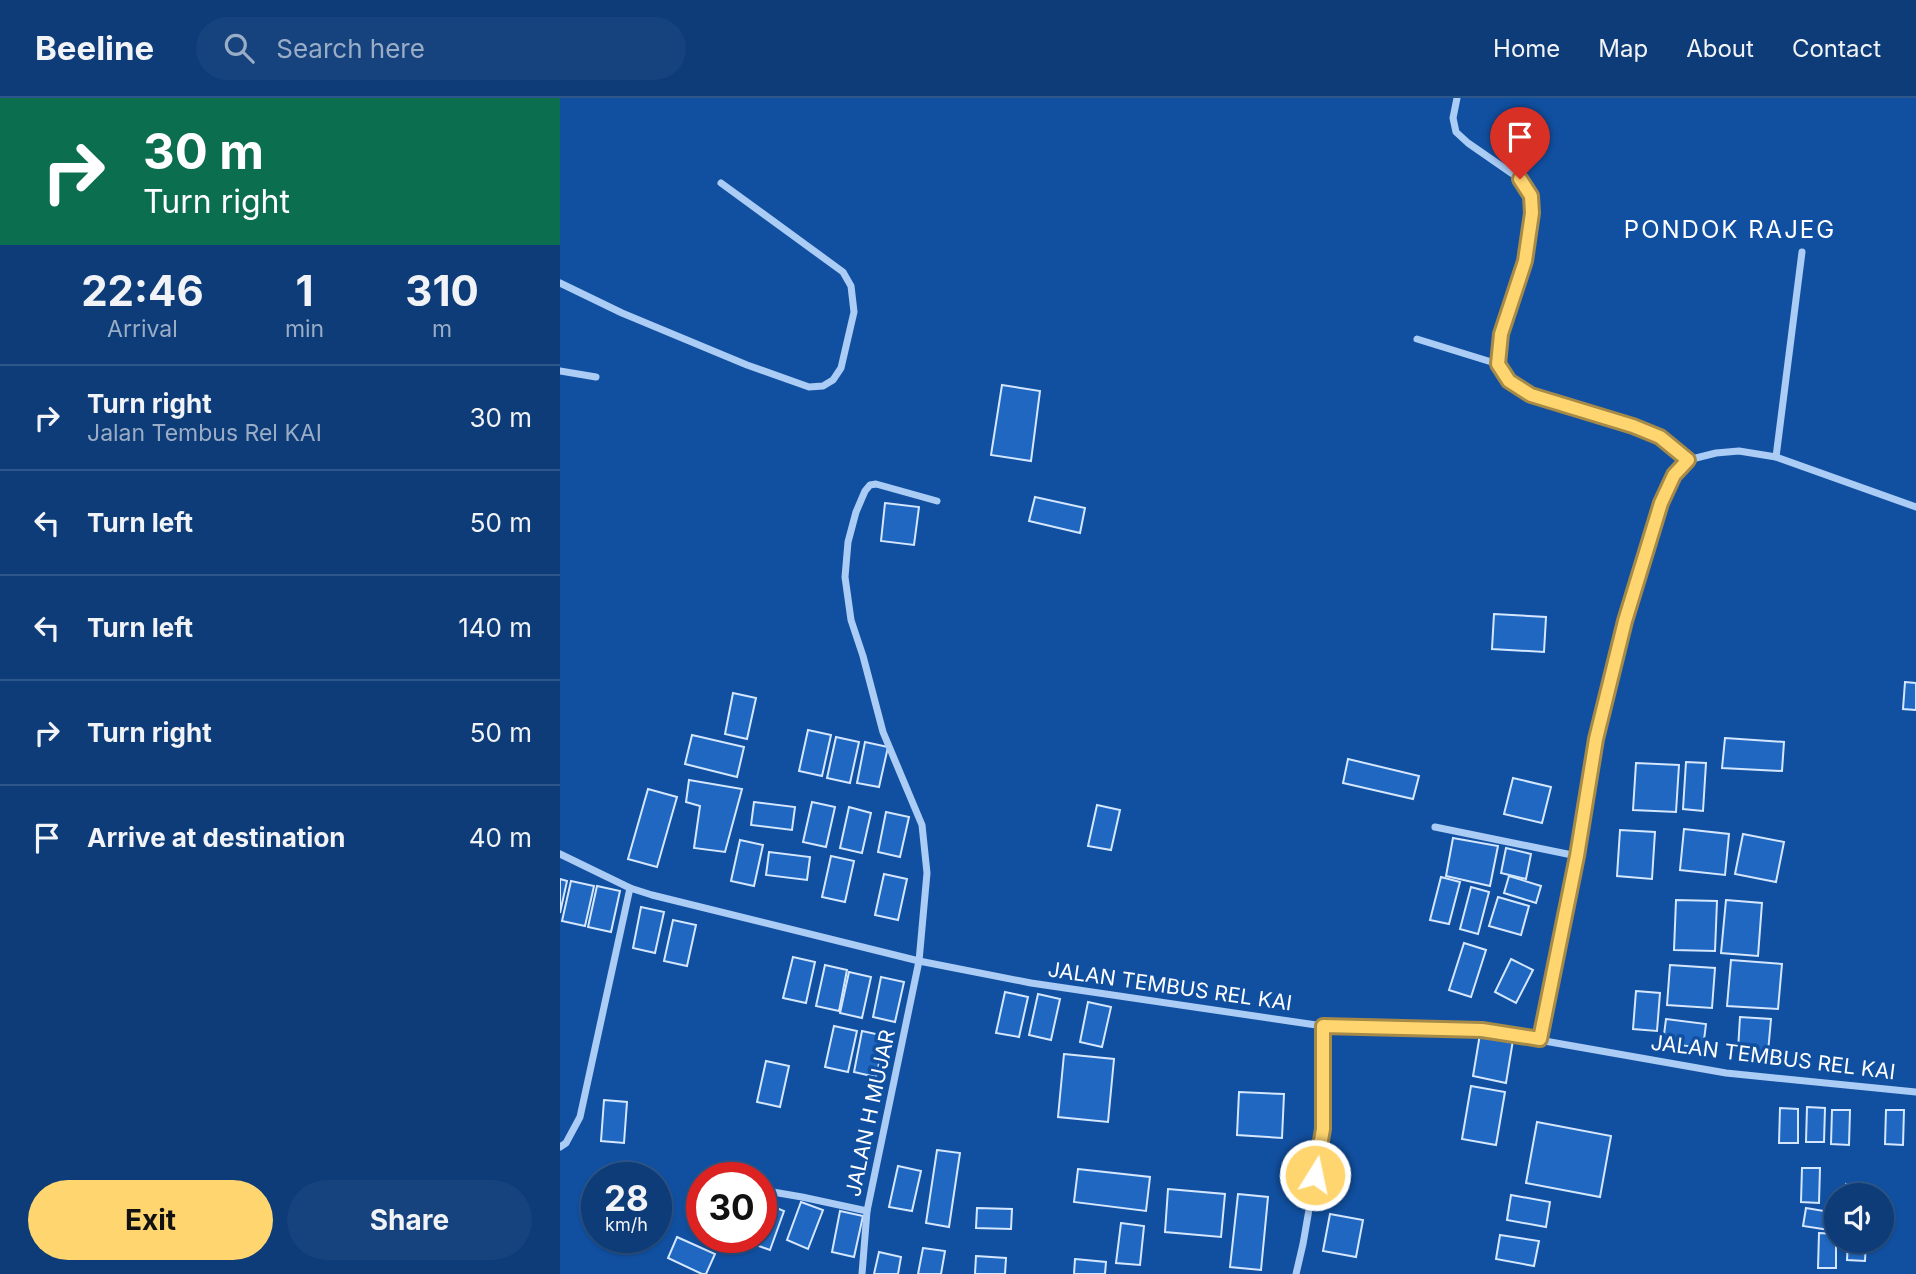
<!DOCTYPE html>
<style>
:root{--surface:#0d3c79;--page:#16437e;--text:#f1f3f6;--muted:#9aadc6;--line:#2d568a;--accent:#ffd56f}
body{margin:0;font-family:Inter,sans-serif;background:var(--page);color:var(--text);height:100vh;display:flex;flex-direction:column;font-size:26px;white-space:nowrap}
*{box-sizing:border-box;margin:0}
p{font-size:23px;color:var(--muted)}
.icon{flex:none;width:38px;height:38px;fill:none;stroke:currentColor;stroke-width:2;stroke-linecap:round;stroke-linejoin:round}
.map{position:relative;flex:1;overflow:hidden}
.side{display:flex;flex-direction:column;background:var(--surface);width:560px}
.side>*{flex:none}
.banner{background:#0b6e4f;color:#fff;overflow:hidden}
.controls{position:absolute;left:1264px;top:1085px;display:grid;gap:14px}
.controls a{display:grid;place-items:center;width:70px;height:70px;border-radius:50%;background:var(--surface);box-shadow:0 2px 5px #0004,0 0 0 2px var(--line);font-size:35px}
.speed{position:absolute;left:21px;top:1064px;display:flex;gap:14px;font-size:35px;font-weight:700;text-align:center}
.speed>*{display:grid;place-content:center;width:91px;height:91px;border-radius:50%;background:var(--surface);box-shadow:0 2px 5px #0004,0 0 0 2px var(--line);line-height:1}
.speed small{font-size:18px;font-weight:400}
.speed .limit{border:10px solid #d22;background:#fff;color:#111}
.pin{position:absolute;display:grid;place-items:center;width:60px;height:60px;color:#fff;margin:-72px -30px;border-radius:50% 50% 50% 0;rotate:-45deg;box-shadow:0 0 7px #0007}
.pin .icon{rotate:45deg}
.me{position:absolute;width:77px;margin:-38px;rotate:10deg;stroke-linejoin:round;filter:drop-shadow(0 0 5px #0008)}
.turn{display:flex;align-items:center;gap:24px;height:147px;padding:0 28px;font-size:32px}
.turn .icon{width:91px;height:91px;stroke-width:2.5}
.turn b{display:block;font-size:49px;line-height:60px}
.eta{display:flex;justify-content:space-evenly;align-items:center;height:119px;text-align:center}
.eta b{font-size:42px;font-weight:700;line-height:49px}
.primary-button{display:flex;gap:14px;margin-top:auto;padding:14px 28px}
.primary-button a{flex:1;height:80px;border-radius:42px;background:var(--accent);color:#111;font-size:28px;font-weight:700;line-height:80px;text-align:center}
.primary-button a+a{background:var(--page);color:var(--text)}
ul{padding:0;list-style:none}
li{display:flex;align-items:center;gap:21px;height:105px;padding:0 28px;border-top:2px solid var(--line)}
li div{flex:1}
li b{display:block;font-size:26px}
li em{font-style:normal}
header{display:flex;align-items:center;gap:42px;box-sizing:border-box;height:98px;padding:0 35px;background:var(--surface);border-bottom:2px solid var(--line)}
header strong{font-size:33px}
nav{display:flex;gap:38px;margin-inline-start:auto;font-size:24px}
.search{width:490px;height:63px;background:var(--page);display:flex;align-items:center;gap:18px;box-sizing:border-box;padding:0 24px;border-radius:38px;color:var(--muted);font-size:26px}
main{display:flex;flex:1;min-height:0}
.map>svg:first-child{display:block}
.building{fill:#1f67c0;stroke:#d4e7fe;stroke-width:2}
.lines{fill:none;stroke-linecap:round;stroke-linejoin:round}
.street{stroke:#abccf5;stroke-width:7}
.route-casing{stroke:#a68a48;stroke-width:18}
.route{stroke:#ffd56f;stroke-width:12}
.labels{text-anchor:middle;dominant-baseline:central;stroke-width:7;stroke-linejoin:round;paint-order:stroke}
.street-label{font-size:21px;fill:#fff;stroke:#1150a1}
.quarter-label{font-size:24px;letter-spacing:2px;fill:#fff;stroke:#1150a1}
</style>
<header>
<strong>Beeline</strong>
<div class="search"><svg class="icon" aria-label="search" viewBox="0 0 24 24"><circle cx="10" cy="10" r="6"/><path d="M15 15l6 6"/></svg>Search here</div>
<nav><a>Home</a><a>Map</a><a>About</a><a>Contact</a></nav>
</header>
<main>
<section class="side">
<div class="banner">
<div class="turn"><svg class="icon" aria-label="right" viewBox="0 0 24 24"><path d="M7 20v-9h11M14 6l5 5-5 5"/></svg><div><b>30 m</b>Turn right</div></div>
</div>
<div class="eta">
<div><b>22:46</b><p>Arrival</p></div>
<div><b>1</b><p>min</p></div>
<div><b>310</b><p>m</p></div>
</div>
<ul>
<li><svg class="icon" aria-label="right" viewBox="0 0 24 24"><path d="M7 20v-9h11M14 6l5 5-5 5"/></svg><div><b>Turn right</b><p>Jalan Tembus Rel KAI</p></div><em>30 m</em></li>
<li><svg class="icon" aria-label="left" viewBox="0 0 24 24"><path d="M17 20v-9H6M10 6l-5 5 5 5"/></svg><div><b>Turn left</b></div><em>50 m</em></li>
<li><svg class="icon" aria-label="left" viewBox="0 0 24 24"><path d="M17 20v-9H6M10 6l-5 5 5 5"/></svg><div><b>Turn left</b></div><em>140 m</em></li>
<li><svg class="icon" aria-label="right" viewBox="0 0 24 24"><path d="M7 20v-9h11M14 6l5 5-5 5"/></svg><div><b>Turn right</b></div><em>50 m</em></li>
<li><svg class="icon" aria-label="arrive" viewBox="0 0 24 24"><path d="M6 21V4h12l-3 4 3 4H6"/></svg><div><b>Arrive at destination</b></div><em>40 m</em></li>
</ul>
<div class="primary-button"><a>Exit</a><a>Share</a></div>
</section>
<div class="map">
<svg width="1356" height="1176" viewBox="0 0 1356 1176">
<rect width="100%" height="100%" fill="#1150a1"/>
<g class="building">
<path d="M442,287L480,293L471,363L431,357Z"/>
<path d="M475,399L525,410L520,435L469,423Z"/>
<path d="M325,405L359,409L354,447L321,443Z"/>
<path d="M934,516L986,519L984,554L932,551Z"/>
<path d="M1345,584L1356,585V612L1343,611Z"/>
<path d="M173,595L196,600L187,641L165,636Z"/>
<path d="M248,632L271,637L262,678L239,673Z"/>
<path d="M132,637L184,649L177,679L125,666Z"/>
<path d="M276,639L299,644L290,685L267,680Z"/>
<path d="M1165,640L1224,644L1222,673L1162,670Z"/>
<path d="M305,644L328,649L319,689L297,685Z"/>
<path d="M788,661L859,678L853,701L783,685Z"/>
<path d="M1126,664L1146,665L1143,713L1123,711Z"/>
<path d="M1076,665L1119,667L1116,714L1073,712Z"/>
<path d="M953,680L991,689L982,725L944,716Z"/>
<path d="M129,682L182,691L165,754L134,750L140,708L126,704Z"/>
<path d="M88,691L117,699L97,769L68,761Z"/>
<path d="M194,704L235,709L232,732L191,727Z"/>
<path d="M252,704L275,709L266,749L243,744Z"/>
<path d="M537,707L560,712L551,752L528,748Z"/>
<path d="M289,709L311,715L302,755L280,750Z"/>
<path d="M326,714L349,719L340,759L318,754Z"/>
<path d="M1124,731L1169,736L1165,777L1120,772Z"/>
<path d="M1060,732L1095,734L1092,781L1057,778Z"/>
<path d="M1183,736L1224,744L1216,784L1175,776Z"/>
<path d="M893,740L938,748L930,788L886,778Z"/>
<path d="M180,742L203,747L194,788L171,783Z"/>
<path d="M946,750L971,756L966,781L941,775Z"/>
<path d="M209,754L250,759L247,782L206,777Z"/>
<path d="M271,758L294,763L285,804L262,799Z"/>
<path d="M324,776L347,781L338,822L315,817Z"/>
<path d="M949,778L981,788L976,805L944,795Z"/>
<path d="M881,779L900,784L889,826L870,822Z"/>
<path d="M0,781L7,783L0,815Z"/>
<path d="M11,783L34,788L25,828L2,823Z"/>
<path d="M37,788L60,793L51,834L28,829Z"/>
<path d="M911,789L929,794L918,836L900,831Z"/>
<path d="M938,799L969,808L961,837L929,828Z"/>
<path d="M1116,802L1157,803L1155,853L1114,852Z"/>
<path d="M1166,802L1202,805L1198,858L1161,855Z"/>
<path d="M81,809L104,814L95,855L73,850Z"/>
<path d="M113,822L136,827L127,868L104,863Z"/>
<path d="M904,845L926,852L911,899L889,892Z"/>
<path d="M233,859L255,864L246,905L223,900Z"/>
<path d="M951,861L973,872L956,905L935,894Z"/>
<path d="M1171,862L1222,866L1218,911L1167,908Z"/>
<path d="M265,867L287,872L279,913L256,908Z"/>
<path d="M1110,867L1155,870L1152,910L1107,907Z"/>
<path d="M289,874L311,879L302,920L280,915Z"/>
<path d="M321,879L344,884L335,924L313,919Z"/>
<path d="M1076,893L1100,895L1097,933L1073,931Z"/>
<path d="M445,894L468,899L459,939L436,935Z"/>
<path d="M478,896L500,901L491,942L469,937Z"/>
<path d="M528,904L551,909L542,949L520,944Z"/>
<path d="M1180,919L1211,921L1208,954L1178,952Z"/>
<path d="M1106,921L1146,926L1143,950L1103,945Z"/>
<path d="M274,928L297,933L288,974L265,969Z"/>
<path d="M302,933L325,938L316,979L294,974Z"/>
<path d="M920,936L953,942L946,985L913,978Z"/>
<path d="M504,956L554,961L548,1024L498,1019Z"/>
<path d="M206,963L229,968L220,1009L197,1004Z"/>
<path d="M911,988L945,994L936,1047L902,1041Z"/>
<path d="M679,994L724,996L722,1040L677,1037Z"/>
<path d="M44,1002L67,1004L64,1045L41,1043Z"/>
<path d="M1247,1009L1265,1010L1264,1044H1246Z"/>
<path d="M1220,1010L1238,1011V1045H1219Z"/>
<path d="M1272,1012H1290L1289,1047L1271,1046Z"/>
<path d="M1326,1012H1344L1343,1047L1325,1046Z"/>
<path d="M977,1024L1051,1038L1040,1099L966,1085Z"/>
<path d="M377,1052L400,1055L389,1129L366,1125Z"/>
<path d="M338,1068L361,1073L352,1113L329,1109Z"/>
<path d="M1242,1070H1260L1259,1105L1241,1104Z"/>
<path d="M518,1071L590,1079L586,1113L514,1104Z"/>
<path d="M1286,1086L1319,1092L1318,1097H1284Z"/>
<path d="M608,1091L665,1096L661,1139L605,1134Z"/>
<path d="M678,1096L708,1099L701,1172L670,1169Z"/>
<path d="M951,1097L990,1104L986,1129L947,1122Z"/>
<path d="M202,1104L224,1113L210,1152L188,1144L189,1139H201Z"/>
<path d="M241,1104L263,1112L248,1151L227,1142Z"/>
<path d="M417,1110L452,1111L451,1131L416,1130Z"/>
<path d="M1246,1110L1276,1115V1133L1243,1128Z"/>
<path d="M280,1113L303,1118L294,1159L272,1154Z"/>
<path d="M770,1116L803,1122L796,1159L763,1153Z"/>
<path d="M561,1125L584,1128L580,1167L556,1165Z"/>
<path d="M1259,1135L1276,1136V1170H1258Z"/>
<path d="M940,1137L979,1143L974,1168L936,1161Z"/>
<path d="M117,1139L155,1156L146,1176H142L108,1160Z"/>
<path d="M1288,1143H1306L1305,1163L1287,1162Z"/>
<path d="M363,1150L385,1153L381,1176H358Z"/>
<path d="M319,1154L341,1159L338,1176H314Z"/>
<path d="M416,1158L446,1160L445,1176H415Z"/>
<path d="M515,1161L546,1164L545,1176H514Z"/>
</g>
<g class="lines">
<g class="street">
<path d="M897,0L893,20L896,34L908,45L960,81L971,98L973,115L965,163L941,236L938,266L949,283L971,297L1073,328L1100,339L1128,362"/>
<path d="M0,185L62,215L187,267L249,289L263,288L273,282L281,270L294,214L291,188L283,174L161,85"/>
<path d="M857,241L938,266"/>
<path d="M0,273L36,279"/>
<path d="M1216,359L1242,154"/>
<path d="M875,729L1017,758"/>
<path d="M0,756L70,790L92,797L359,863L471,885L763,928L922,932L1166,975L1356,994"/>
<path d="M980,941L1017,758L1036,641L1065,523L1101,405L1114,377L1128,362L1156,355L1179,353L1216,359L1356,409"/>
<path d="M0,1049L6,1045L20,1019L70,790"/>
<path d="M201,1092L242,1099L307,1113"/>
<path d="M302,1176L307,1113L359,863L367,775L362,727L323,634L303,558L291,522L285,479L288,444L296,414L305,393L310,387L316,386L377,403"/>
<path d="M736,1176L743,1146L763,1031V928"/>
</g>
</g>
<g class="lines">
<g class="route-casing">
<path id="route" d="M755,1077L763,1031V928L922,932L980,941L1017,758L1036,641L1065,523L1101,405L1114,377L1128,362L1100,339L1073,328L971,297L949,283L938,266L941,236L965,163L972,115L971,98L960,81"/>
</g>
<use href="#route" class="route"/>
</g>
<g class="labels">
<g class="street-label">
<text transform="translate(610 888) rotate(8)">JALAN TEMBUS REL KAI</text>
<text transform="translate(1213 959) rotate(7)">JALAN TEMBUS REL KAI</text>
<text transform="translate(310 1015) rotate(-78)">JALAN H MUJAR</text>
</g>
<g class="quarter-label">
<text x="1170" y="131">PONDOK RAJEG</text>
</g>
</g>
</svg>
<div class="controls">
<a><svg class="icon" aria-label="sound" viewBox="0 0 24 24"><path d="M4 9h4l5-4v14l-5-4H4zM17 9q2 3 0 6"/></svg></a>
</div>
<div class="speed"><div>28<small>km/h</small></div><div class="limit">30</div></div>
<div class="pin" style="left:960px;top:81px;background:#d93025"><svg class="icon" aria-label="arrive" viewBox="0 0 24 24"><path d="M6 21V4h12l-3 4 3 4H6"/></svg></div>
<svg class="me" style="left:755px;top:1077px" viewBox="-20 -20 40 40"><circle r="17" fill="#ffd56f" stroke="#fff" stroke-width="3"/><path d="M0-11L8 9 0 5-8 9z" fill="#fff"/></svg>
</div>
</main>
